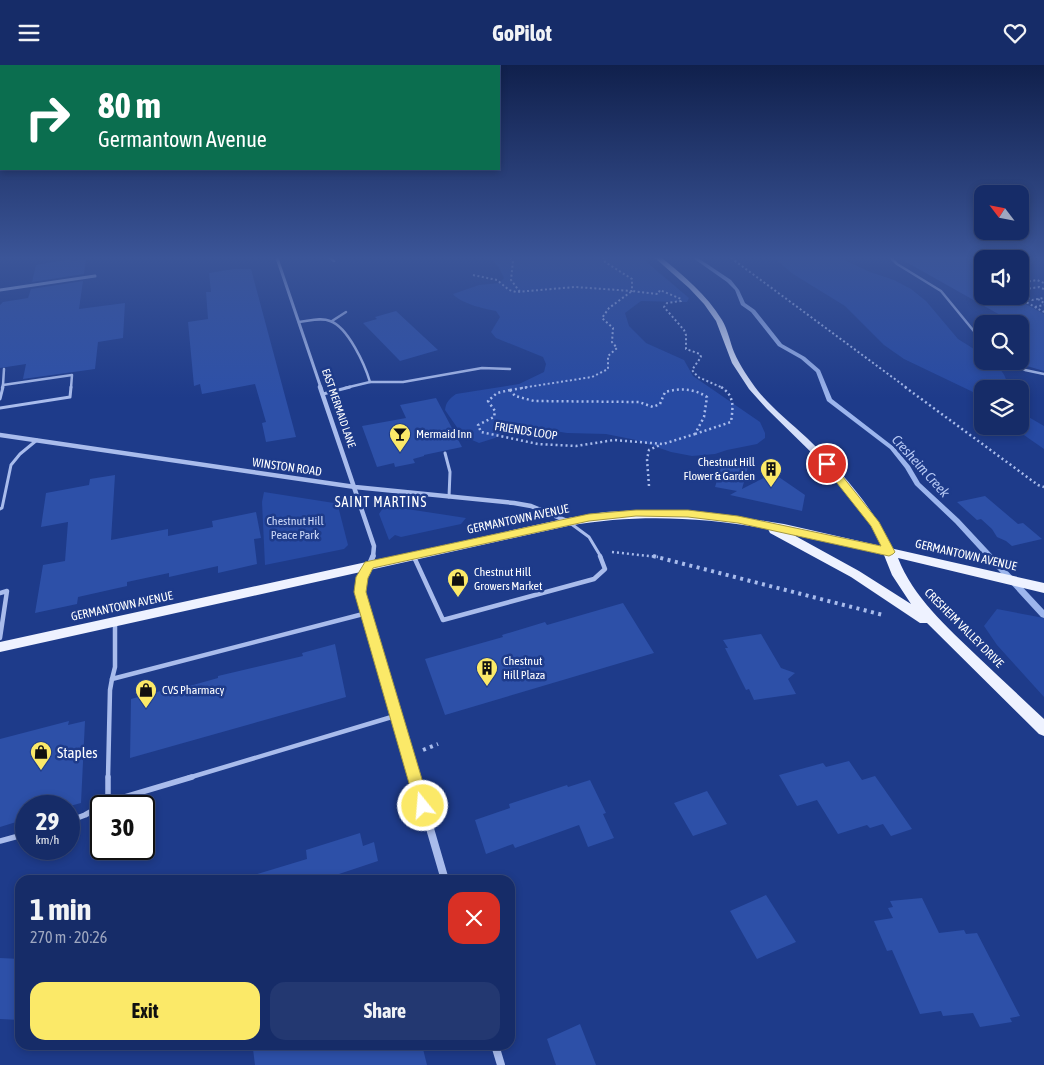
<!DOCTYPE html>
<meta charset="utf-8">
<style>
:root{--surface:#162c68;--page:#233871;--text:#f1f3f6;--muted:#9ea7c0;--line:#35487c;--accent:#fbe968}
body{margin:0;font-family:"Asap Condensed",sans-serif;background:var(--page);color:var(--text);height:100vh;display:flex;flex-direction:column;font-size:19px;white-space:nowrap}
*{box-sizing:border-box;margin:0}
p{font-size:16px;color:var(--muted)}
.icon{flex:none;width:28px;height:28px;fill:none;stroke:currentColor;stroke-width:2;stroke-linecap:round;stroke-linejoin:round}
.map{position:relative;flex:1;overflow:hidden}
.sheet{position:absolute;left:15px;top:810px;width:500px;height:175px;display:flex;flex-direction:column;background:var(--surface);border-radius:15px;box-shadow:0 2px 8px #0003,0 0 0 1px var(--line)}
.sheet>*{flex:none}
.top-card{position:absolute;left:0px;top:0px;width:500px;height:105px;box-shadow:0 2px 8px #0003,0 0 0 1px var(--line);background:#0b6e4f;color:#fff;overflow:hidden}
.needle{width:32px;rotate:302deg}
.tools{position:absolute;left:974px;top:120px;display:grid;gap:10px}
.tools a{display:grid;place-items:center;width:55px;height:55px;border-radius:10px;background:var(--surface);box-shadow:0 2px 8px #0003,0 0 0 1px var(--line);font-size:25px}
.speed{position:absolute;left:15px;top:730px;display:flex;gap:10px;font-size:25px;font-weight:700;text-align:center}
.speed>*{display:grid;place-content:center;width:65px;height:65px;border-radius:50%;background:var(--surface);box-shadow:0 2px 8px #0003,0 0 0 1px var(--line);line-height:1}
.speed small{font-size:12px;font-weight:400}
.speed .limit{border:2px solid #111;border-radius:8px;background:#fff;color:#111}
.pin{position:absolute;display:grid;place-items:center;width:42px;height:42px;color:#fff;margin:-21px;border:2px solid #fff;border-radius:50%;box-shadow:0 1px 5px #0007}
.me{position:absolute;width:55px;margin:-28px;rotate:343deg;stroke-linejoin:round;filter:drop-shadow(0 0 4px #0008)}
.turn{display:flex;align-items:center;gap:18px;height:105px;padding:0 15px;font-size:22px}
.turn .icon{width:65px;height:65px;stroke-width:2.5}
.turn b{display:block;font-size:35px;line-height:42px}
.round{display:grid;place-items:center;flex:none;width:52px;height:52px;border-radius:15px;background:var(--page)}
.overview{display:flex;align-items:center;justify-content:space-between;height:85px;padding:0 15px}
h1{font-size:30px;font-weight:700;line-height:38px}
.button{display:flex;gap:10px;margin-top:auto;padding:10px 15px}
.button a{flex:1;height:58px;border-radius:15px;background:var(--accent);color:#111;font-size:20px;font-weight:700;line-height:58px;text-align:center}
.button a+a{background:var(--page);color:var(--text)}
header{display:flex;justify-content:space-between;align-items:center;height:65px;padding:0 15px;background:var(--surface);font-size:22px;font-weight:700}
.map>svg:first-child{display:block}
.green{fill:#274aa3}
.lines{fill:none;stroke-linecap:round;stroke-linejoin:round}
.stream{fill:#9cb5ed;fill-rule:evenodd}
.building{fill:#2d50a8}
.path-far2{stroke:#a9bcec;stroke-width:2;stroke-dasharray:2 2.5;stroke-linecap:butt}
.path-far1{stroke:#a9bcec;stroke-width:2.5;stroke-dasharray:2 3;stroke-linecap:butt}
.path{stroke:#a9bcec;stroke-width:4;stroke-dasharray:3 4.5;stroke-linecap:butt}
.lane-far3{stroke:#a9bcec;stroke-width:2.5}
.lane-far2{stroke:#a9bcec;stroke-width:3}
.lane-far1{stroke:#a9bcec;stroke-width:4.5}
.lane{stroke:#a9bcec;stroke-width:5.5}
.street-far3{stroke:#a9bcec;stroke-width:3}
.street-far2{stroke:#a9bcec;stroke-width:4.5}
.street-far1{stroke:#a9bcec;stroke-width:5.5}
.street{stroke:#a9bcec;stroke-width:8}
.secondary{fill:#d5dff9;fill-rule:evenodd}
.primary{fill:#eef2ff;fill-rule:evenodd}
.route{fill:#fbe968;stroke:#a39744}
.labels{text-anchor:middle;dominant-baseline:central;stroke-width:5;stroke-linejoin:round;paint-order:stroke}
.far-street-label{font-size:11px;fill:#fff;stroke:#1e3b8a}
.street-label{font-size:12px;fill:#fff;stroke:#1e3b8a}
.poi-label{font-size:12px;fill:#fff;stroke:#1e3b8a;text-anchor:start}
.park-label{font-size:12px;fill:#cedaf9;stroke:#1e3b8a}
.water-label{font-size:14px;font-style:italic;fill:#b5c7f3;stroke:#1e3b8a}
.neighbourhood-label{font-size:14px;letter-spacing:1px;fill:#fff;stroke:#1e3b8a}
.near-poi-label{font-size:15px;fill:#fff;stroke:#1e3b8a;text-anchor:start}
</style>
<header><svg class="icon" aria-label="menu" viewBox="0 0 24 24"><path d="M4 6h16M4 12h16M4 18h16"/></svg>GoPilot<svg class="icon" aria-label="heart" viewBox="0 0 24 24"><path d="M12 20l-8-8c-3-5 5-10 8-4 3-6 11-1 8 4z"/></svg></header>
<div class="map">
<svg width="1044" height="1000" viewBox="0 0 1044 1000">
<rect width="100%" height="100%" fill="#1e3b8a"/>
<g class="green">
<path d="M490,193H642L689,233L687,237H682L641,236L625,248L629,261L646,278L684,295L693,311L760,357L765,368V373L757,379L727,385L715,389L692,391L671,387L636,375L606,369L567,368L536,363L504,366L495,373L479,378L463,371L445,345C446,337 449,334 456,329L519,319L544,307L546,299L543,292L496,273L491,267L500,252L496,246C484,244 460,238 453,229L479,220L499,218L504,213L498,201Z"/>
<path d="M774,193H840L870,207L894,215L911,224L926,236L958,274L982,289V296C997,296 1007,309 1008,324H982V336L973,327L904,294L884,280L845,241L793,209Z"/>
<path d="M1020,347L1044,361V384L1011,361H1020Z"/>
<path d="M264,427L334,438L338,441L348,480L344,484L265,500L262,437Z"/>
<path d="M388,442H394L466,453L461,459L401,472L395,470L389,475L379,449L383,443Z"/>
<path d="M997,544L1044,553V632L997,580L984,561Z"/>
</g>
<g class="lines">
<path class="stream" d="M693,193H698L731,215L739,225L745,238L755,245L782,279L805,292L820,305L832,334L894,382L910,401L920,418L959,454L1044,545V553L1041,552L955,458L915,420L905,403L890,384L827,336L816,307L801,294L778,281L751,247L741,240L735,225L727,217Z"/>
</g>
<g class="building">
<path d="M899,193H982V231H1011L1044,249V306L1020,299V253L1009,255Z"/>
<path d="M72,194L71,196L86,194L84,209L32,217L36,200Z"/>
<path d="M234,204H251L296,372L266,377L262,358L266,357L255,319L202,329L200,319L194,321L188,257L208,254L206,227H211L209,208Z"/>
<path d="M83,216L79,244L125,238L123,273L98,277L95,304L23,314L26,299L0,303V240L3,237L28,233L31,224Z"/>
<path d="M396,246L438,285L400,296L363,258L377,254L375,252Z"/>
<path d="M436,333L462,382L424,390V391L413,394L415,398L395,402L394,398L377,402L362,361L406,353L400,340Z"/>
<path d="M723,396L748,402L742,424L773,408L805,430L802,446L730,430L737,426L715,422Z"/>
<path d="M115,410L111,475L168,464V471L213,462L212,456L256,447L261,473L254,474L257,499L218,508V501L169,512V508L127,517V521L78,532L77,539L35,548L43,500L65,496L68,457L41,462L46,428L89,420L90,414Z"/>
<path d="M985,431L1018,459L1023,458L1042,474L1012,481L1006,476L997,472L992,464L981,454L977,455L957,437Z"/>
<path d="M623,538L654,588L445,650L425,594L503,572L502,570L545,557L547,560Z"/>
<path d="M761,569L781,603L795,608L788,614L796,629L754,635L749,624L746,625L725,583H728L723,575Z"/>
<path d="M335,579L346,632L130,693L131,634L168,624V627L218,613V611L303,591L302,588Z"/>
<path d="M69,656L68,660L85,656L81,738L70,741H26V754L0,762V674Z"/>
<path d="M849,696L862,715L875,711L912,764L891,771L883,759L870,763L867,760L838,769L817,735L797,741L779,710L823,698L826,702Z"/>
<path d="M590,715L606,748L603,749L614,773L588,782L579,760L515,783L513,779L486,789L475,755L510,743L509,739L567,720L568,722Z"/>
<path d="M707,726L727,759L693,771L674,738Z"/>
<path d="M360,768L363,781L374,777L378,796L321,815H254V810L307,794L306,785Z"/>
<path d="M766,830L796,877L757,894L730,846Z"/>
<path d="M922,833L939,868L964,865L966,869L977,868L1020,951L1010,953L1012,957L980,962L973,948L943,951L941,946L920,949L892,885L887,886L874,856L893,853L888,843L893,842L890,836Z"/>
<path d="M0,893L20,894V955L0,954Z"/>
<path d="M580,959L596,1000H556L547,974Z"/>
<path d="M262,980H422L427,1000H255L253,984Z"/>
</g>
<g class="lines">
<g class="path-far2">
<path d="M510,193L513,196L511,215L520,227"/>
<path d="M731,193L907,323"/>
<path d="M473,210L497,215L509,225L516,227L575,222L632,226V214L605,197L603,193"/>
<path d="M1020,218L1037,215L1044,218"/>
<path d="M1020,225L1039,222L1044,224"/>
<path d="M1020,228L1032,235L1044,233"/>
<path d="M1015,231L1044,247"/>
<path d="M1038,234L1044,238"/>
<path d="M1035,242L1044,240"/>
<path d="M521,323L592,312L608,304V291L617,283L612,277L613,263L602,253L609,243L632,226L658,229L660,225L681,234V236L667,238L664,242L684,265L686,270V284L700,289L701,292L692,305L698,312L723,323"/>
</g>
<g class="path-far1">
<path d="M905,322L1038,420L1044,422"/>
<path d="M510,325L515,331L534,336L639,337L653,342L660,339L665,327C680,323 693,323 707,332L704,352L695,369"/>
<path d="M510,325L497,328L488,336L495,346L494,352L478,360L481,367L538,379L576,381L614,375L663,379L695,369"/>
<path d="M510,325L529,322"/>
<path d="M695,369L731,357C733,342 735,331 721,322"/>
<path d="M649,421L647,394L649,385L660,380"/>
<path d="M612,487L658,492"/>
</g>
<g class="path">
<path d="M653,491L883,550"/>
<path d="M423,685L438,679"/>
</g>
<g class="lane-far3">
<path d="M330,193L334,196"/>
<path d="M891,193L897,199L941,226L982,276"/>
<path d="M332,256L346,247"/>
<path d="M299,257C309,256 321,252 330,256C348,262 365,300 370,317"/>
<path d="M1008,296L1025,305L1044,309"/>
<path d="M3,320L4,304"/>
<path d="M2,323L3,320L72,310L71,323"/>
<path d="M345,323L370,317H403L482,303L510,304"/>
</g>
<g class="lane-far2">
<path d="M323,329L350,322"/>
<path d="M0,334L3,322"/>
<path d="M0,343L70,332L71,322"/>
<path d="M445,388L450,407L449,432"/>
<path d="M0,444L2,443L11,400L20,389L37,375"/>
<path d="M570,458L589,472L601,492"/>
</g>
<g class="lane-far1">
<path d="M414,492L443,555L594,514L605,504L600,491"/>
<path d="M0,528L7,526L0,573"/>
<path d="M115,559V602L112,614L367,548"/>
<path d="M108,713L110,625L112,614"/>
<path d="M188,713L395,651"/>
</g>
<g class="lane">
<path d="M108,712V737L192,712"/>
<path d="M69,756L85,750L108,737"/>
<path d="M0,776L26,769"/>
</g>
<g class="street-far3">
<path d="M277,193L321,323"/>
<path d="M0,225L95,211"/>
</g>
<g class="street-far2">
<path d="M320,322L374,481L373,492"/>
<path d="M0,370L355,422L514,438L531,441L567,456"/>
</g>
<path class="street-far1" d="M373,491L363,515L360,527L415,713"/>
<g class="street">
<path d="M415,712L445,815"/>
<path d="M495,980L501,1000"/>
</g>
<path class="secondary" d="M655,193H662C684,211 707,230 722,255C728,265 730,277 734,287C740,301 749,314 758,326C772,343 791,358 807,373C842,407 874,443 894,487L892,489H886L868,455L846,424L819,395L767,344L749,324L732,298L716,256L704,239L689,223Z"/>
<path class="primary" d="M641,445L713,448L784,459L1044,518V528L898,493C913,532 947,562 977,591C999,612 1022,633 1044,654V671L1039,669L927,558H920L851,512L770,468L768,464C699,452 637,449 568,461L0,587V577L568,453L605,447ZM790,468L884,490L892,510L911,539L859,506Z"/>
</g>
<linearGradient id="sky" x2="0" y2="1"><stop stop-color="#10204c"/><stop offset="0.58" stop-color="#3b5598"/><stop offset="1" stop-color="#3b5598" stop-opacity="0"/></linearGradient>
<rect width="1044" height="333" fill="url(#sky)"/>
<path class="route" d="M827,396L831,397L879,457L895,487L893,489L889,491L738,458L688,452L636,451L589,456L373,503L368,513L366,527L430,741L428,746L423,748L417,746L354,527L356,512L365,497L589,449L636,445H688L738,451L881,481L871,461L822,399Z"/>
<defs>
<g id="bar-pin" transform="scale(1.125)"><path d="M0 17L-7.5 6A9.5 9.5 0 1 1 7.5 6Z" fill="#fbe968" stroke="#1e3b8a"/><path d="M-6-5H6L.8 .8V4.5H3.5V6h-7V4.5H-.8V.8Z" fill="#111"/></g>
<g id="building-pin" transform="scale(1.125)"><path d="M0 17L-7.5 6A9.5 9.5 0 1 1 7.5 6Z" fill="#fbe968" stroke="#1e3b8a"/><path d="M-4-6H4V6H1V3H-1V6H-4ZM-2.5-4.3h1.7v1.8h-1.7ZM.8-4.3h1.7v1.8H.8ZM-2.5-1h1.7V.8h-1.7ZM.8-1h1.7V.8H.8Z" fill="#111"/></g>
<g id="shop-pin" transform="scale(1.125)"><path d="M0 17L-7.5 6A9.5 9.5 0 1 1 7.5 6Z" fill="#fbe968" stroke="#1e3b8a"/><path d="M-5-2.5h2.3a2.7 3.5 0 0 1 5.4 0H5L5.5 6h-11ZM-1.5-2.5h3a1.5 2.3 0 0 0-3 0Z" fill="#111"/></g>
</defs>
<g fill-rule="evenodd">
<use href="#bar-pin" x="400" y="369"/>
<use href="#building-pin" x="771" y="404"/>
<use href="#shop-pin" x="458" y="514"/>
<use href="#building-pin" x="487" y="603"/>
<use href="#shop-pin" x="146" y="625"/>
<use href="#shop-pin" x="41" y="687"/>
</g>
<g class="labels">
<g class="far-street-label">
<text transform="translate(339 343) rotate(71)">EAST MERMAID LANE</text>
</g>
<g class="street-label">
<text transform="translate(526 366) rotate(9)">FRIENDS LOOP</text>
<text transform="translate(287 402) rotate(8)">WINSTON ROAD</text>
<text transform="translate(518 454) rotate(-12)">GERMANTOWN AVENUE</text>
<text transform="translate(966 490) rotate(13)">GERMANTOWN AVENUE</text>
<text transform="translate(122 541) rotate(-12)">GERMANTOWN AVENUE</text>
<text transform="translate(964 563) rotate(45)">CRESHEIM VALLEY DRIVE</text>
</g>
<g class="poi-label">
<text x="416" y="369">Mermaid Inn</text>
<text x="755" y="397" text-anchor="end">Chestnut Hill<tspan x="755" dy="14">Flower &amp; Garden</tspan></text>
<text x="474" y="507">Chestnut Hill<tspan x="474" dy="14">Growers Market</tspan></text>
<text x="503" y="596">Chestnut<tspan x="503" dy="14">Hill Plaza</tspan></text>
<text x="162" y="625">CVS Pharmacy</text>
</g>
<g class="park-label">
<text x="295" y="456">Chestnut Hill<tspan x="295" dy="14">Peace Park</tspan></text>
</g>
<g class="water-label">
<text transform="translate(921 401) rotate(48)">Cresheim Creek</text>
</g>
<g class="neighbourhood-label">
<text x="381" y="437">SAINT MARTINS</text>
</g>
<g class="near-poi-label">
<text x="57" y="687">Staples</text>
</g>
</g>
</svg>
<div class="tools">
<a><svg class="needle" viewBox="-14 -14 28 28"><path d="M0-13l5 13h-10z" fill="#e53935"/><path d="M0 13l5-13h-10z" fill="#9ea7c0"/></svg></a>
<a><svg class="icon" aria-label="sound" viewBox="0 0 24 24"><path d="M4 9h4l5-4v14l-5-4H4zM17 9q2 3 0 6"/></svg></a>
<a><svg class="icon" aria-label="search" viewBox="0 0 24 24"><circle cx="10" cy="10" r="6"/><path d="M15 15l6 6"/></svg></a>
<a><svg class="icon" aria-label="layers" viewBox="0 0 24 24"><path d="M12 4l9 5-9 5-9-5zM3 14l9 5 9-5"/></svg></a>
</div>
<div class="speed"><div>29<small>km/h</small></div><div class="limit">30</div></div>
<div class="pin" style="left:827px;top:399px;background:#d93025"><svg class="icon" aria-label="arrive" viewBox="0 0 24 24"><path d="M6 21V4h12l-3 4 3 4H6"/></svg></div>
<svg class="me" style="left:423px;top:741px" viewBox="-20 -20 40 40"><circle r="17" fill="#fbe968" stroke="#fff" stroke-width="3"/><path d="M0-11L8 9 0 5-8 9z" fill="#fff"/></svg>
<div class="top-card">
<div class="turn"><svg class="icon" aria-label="right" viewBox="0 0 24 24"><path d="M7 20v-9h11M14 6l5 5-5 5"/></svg><div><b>80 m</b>Germantown Avenue</div></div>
</div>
<section class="sheet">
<div class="overview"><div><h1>1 min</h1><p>270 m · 20:26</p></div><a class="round" style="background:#d93025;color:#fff"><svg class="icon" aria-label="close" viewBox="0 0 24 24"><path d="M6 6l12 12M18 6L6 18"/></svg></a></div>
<div class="button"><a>Exit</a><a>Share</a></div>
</section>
</div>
